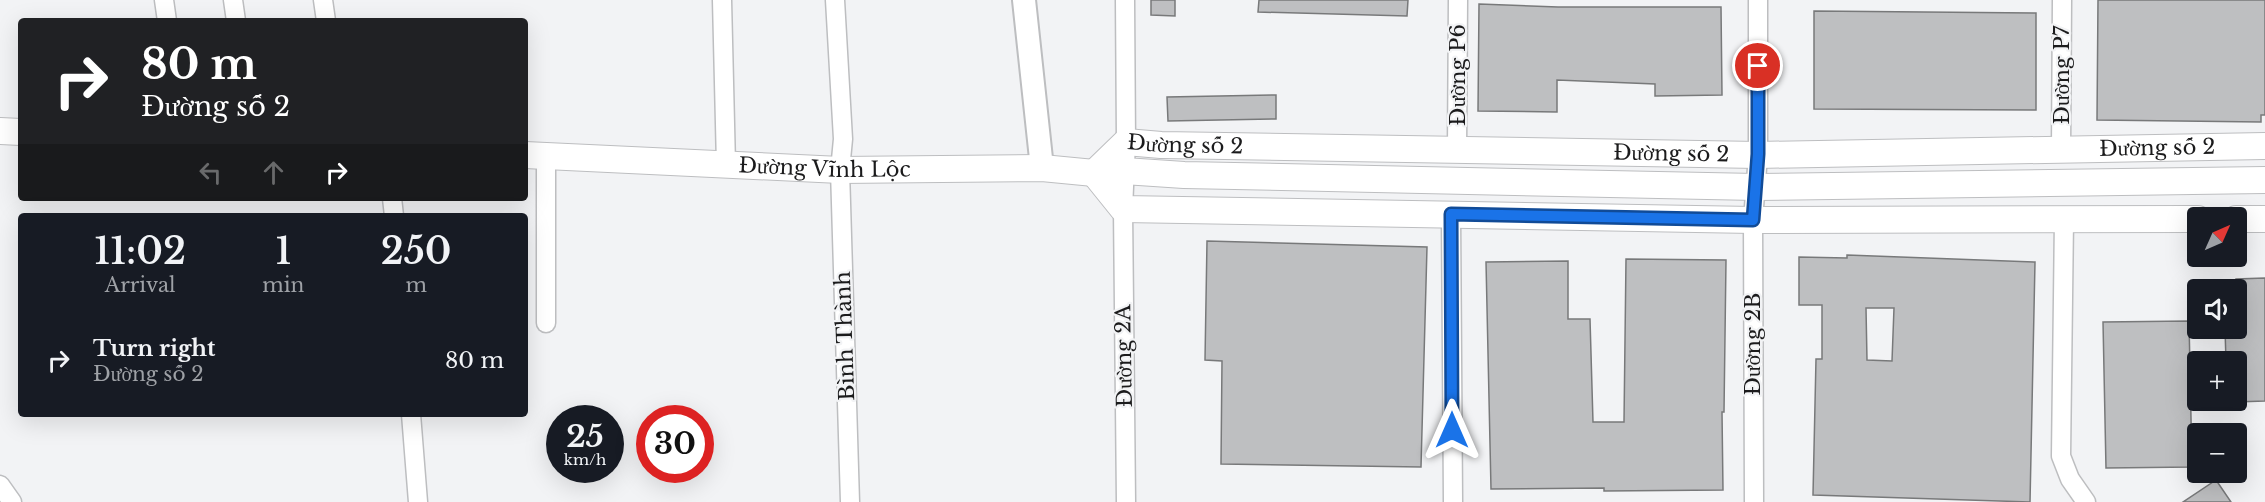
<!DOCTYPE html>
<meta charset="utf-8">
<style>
:root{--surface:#171b24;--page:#20242c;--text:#f1f3f6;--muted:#9ea1a6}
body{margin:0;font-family:"Libre Baskerville",serif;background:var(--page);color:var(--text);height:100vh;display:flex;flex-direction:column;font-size:22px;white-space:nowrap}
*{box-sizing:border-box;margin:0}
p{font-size:20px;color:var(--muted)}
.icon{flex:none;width:33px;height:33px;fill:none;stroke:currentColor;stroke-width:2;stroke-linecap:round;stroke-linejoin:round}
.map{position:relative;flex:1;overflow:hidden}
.drawer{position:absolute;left:18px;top:213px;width:510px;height:204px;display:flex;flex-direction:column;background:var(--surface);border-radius:6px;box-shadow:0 6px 24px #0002}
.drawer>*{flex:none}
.top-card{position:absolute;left:18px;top:18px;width:510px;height:183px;border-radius:6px;box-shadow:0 6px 24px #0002;background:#202124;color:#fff;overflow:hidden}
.needle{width:39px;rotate:45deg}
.tools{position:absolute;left:2187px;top:207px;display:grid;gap:12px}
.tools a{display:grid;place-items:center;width:60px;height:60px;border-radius:6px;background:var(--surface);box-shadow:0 6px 24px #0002;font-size:30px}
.speed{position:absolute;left:546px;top:405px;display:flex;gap:12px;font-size:30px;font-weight:700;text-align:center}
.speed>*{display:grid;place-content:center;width:78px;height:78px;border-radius:50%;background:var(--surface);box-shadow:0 6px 24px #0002;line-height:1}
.speed small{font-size:15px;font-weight:400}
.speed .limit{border:9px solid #d22;background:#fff;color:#111}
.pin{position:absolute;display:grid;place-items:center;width:51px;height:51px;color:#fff;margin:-26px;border:3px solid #fff;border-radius:50%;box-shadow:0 2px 6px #0007}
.me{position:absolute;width:66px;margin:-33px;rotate:0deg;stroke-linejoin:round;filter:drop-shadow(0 0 4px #0008)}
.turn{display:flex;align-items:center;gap:21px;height:126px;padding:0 24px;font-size:27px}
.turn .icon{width:78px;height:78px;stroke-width:2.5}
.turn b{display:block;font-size:42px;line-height:51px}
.lanes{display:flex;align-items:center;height:57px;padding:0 24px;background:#0003;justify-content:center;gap:30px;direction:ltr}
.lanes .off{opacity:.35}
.eta{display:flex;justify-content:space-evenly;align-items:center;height:102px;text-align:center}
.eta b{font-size:36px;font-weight:600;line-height:42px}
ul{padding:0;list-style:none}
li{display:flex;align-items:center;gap:18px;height:90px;padding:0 24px}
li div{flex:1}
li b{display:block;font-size:22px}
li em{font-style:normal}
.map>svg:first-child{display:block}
.building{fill:#bebfc1;stroke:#78797a;stroke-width:1.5;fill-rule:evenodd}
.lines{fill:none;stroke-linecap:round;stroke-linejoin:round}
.minor-casing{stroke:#bdbec0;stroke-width:21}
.tertiary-casing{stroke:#bdbec0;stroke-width:26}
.secondary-casing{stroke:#bdbec0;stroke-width:28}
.minor{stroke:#fff;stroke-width:18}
.tertiary{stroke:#fff;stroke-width:22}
.secondary{stroke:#fff;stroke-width:26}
.route-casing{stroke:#114b97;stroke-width:15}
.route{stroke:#1a73e8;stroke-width:10}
.labels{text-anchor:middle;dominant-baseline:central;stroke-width:4.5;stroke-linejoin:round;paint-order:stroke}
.street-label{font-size:21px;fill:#1b1b1c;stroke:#f2f3f5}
</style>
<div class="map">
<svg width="2265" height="502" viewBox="0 0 2265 502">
<rect width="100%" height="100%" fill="#f2f3f5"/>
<g class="building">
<path d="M1151,0H1175V16L1151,15Z"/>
<path d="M1259,0H1408L1407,16L1258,12Z"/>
<path d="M2098,0H2265V115H2261V122L2097,120Z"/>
<path d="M1479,4L1558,7H1721L1722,95L1655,96V84L1557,80V112L1478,111Z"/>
<path d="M1814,11L2036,13V110L1814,109Z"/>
<path d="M1276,95V119L1168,121L1167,97Z"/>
<path d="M1207,241L1427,247L1421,467L1221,464L1222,361L1205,360Z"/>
<path d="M1847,255L2035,262L2030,502L1813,495L1816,359H1822V305H1799V257L1847,258ZM1866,308H1894L1892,361L1867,360Z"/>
<path d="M1626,259L1726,260L1724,412H1722L1723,490L1604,491V488L1491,489L1486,262L1568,261V319H1590L1593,422H1624Z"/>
<path d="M2265,278V401L2236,402V362H2226L2225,328H2236V279Z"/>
<path d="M2189,321L2192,467L2106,468L2103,322Z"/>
<path d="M2216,480L2231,502H2183Z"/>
</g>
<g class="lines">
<g class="minor-casing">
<g id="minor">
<path d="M164,0L167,21"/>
<path d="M233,0L236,21"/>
<path d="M323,0L326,21"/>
<path d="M722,0L726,165"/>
<path d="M835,0L843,139L840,170L850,502"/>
<path d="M1125,0L1126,142L1123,209L1126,502"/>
<path d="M1457,150L1458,0"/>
<path d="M2061,150L2062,0"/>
<path d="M546,156V323"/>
<path d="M392,198L394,216"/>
<path d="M1451,214L1453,502"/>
<path d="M2064,219L2061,456L2070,479L2086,502"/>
<path d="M411,414L418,502"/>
<path d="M0,485L12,502"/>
<path d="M1754,502L1753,220L1758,155V0"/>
</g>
</g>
<g class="tertiary-casing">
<path id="tertiary" d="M1024,0L1042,168"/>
</g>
<g class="secondary-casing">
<g id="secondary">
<path d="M0,131L21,132"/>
<path id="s1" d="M525,155L840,170L1042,168L1094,173L1124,171L1184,175L1756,187L2265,180"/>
<path id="s2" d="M1094,173L1126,142L1161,145L1758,155L2265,146"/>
<path d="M1094,173L1123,209L1753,220L2198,219"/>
<path d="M2236,219H2265"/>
</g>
</g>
<use href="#minor" class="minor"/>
<use href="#tertiary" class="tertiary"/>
<use href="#secondary" class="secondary"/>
</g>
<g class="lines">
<g class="route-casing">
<path id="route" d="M1452,430L1451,214L1753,220L1758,154V66"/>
</g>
<use href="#route" class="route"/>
</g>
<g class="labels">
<g class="street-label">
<text transform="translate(1458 75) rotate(-90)">Đường P6</text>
<text transform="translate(2062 75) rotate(-90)">Đường P7</text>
<text stroke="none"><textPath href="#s2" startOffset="104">Đường số 2</textPath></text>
<text stroke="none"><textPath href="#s2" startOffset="1076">Đường số 2</textPath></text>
<text stroke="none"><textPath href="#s2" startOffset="590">Đường số 2</textPath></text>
<text stroke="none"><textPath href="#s1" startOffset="300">Đường Vĩnh Lộc</textPath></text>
<text transform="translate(845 336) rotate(-92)">Bình Thành</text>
<text transform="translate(1753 344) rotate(-90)">Đường 2B</text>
<text transform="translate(1124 356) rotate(-91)">Đường 2A</text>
</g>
</g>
</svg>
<div class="tools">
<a><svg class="needle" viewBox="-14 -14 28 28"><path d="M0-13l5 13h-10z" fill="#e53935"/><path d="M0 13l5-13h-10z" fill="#9ea1a6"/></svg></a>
<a><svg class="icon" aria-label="sound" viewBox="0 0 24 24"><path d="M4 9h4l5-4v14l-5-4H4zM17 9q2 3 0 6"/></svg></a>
<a>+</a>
<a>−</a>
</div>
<div class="speed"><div>25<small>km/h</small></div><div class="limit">30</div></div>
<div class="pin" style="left:1758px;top:66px;background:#d93025"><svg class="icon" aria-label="arrive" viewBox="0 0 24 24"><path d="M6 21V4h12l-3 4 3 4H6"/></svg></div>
<svg class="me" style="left:1452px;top:430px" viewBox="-20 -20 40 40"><path d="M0-17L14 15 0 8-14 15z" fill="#1a73e8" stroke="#fff" stroke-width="4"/></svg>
<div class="top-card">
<div class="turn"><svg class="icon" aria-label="right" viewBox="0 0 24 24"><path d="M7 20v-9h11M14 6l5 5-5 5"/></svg><div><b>80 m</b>Đường số 2</div></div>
<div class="lanes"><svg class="icon off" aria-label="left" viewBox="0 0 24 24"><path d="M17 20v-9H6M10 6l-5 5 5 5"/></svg><svg class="icon off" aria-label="ahead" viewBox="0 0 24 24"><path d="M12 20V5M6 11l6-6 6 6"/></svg><svg class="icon" aria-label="right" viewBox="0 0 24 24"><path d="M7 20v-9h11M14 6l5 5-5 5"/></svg></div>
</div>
<section class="drawer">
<div class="eta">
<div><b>11:02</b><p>Arrival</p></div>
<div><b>1</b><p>min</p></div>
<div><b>250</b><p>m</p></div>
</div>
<ul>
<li><svg class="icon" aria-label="right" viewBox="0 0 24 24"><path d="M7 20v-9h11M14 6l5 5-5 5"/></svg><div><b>Turn right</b><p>Đường số 2</p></div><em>80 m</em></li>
</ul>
</section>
</div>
